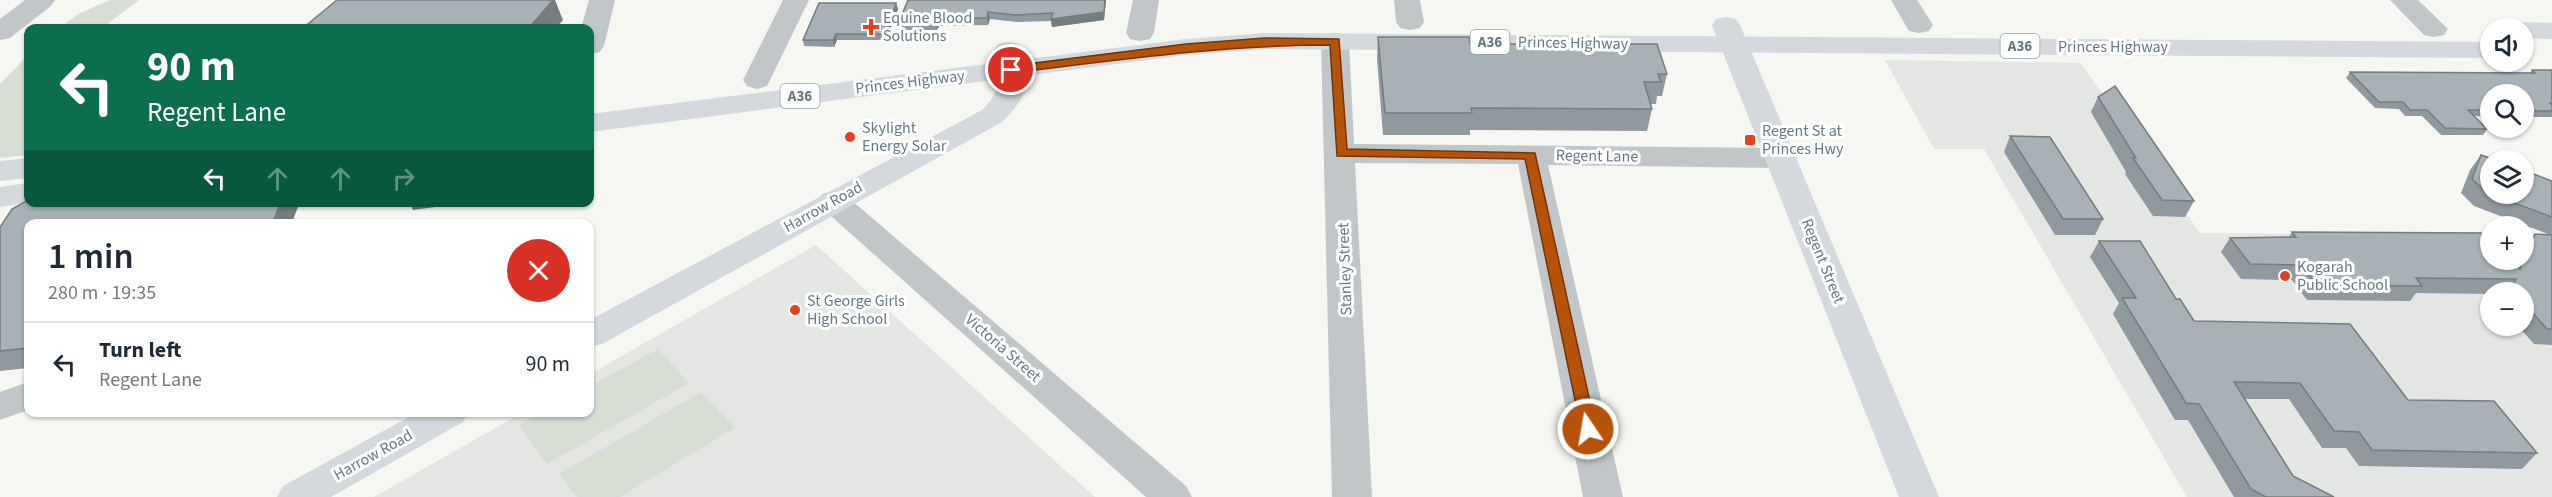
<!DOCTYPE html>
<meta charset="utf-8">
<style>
:root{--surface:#fff;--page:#f2f2f3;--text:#1f2937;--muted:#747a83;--line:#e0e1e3}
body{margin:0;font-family:"Source Sans 3",sans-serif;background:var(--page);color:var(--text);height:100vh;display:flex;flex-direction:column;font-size:22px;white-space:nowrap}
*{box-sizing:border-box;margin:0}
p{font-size:20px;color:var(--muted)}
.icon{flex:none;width:33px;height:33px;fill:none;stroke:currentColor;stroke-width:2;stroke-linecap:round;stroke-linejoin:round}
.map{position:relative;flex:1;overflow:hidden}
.details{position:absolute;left:24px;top:219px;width:570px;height:198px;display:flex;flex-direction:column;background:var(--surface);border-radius:12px;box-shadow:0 2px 4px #0004}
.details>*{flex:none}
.guide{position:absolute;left:24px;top:24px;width:570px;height:183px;border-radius:12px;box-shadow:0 2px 4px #0004;background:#0b6e4f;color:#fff;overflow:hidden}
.controls{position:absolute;left:2480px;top:18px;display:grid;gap:12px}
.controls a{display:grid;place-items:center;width:54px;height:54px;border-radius:50%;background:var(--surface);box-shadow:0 2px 4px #0004;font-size:30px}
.pin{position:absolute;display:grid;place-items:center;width:51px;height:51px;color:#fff;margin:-26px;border:3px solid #fff;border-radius:50%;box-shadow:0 2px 6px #0007}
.me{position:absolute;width:66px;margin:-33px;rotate:348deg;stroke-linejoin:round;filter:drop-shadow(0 0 4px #0008)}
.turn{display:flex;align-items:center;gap:21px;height:126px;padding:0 24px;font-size:27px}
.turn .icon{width:78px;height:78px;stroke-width:2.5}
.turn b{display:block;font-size:42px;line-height:51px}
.lanes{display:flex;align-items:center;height:57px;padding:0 24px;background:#0003;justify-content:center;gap:30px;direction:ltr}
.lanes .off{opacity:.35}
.round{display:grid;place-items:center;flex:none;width:63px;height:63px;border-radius:32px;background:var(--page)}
.head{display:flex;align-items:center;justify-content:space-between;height:102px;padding:0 24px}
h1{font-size:36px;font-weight:600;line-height:45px}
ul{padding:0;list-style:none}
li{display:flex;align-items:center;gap:18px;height:84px;padding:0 24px;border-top:2px solid var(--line)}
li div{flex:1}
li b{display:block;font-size:22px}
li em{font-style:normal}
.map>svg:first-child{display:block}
.built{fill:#e4e6e4;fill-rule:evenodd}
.green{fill:#d8ded4}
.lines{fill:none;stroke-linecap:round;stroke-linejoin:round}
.minor{fill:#c1c7c9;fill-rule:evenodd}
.major{fill:#d4d9dd;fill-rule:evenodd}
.highway{fill:#d4d9dd;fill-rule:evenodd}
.wall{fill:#90999d}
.shaded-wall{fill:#767d7f}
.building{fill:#a8b2b6;stroke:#767d7f;stroke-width:1.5}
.route{fill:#b45309;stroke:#753606;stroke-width:1.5}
.poi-dot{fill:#ea3f1f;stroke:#fff;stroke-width:2}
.labels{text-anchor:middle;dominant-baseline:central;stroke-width:6;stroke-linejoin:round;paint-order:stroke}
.shield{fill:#fff;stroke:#92a1aa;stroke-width:1.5}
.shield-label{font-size:15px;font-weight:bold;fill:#647985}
.poi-label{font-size:16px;fill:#647985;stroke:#fff;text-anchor:start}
.street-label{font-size:16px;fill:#647985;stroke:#fff}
</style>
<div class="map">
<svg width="2552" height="497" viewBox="0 0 2552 497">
<rect width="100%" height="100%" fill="#f6f6f3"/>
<g class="built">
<path d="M1885,60L2081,63L2200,233L2476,235L2490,260L2552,320V497H2187L1984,149H1934ZM2490,292H2523V326H2490Z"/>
<path d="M816,245L1095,497H374L522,413L590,412V374Z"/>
</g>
<g class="green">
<path d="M110,0H139L102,28H60L78,14Z"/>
<path d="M28,55V155L0,158V84Z"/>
<path d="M658,349L689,383L547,464L518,425L542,413L590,412V386Z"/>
<path d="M701,392L735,428L620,497H577L559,474Z"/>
</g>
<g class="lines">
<g class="minor">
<path d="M25,0H55L51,6L10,38L0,40V19Z"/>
<path d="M589,0H615L604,46L600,52L590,54V28H581Z"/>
<path d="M783,0H809L767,86L757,89L747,86L743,80Z"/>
<path d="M1133,0H1159L1154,33L1150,39L1140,41L1130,39L1126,33Z"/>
<path d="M1394,0H1420L1424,22L1420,28L1410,30L1400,28L1396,22Z"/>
<path d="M1891,0H1917L1933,25L1929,31L1919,33L1909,31Z"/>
<path d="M2390,0H2418L2448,29L2444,35L2434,37L2424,35Z"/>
<path d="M1335,33L1345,35L1349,41L1354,144L1782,148L1793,151L1797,158L1793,165L1782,168L1548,165L1623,497H1583L1518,164L1355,163L1372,497H1332L1321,41L1325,35Z"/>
<path d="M833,191L844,194L1186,486L1192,497H1146L822,208L817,201L822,194Z"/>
<path d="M28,382V410L0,420V392Z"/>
</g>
<g class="major">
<path d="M1726,17L1736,19L1740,25L1939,497H1899L1712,25L1716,19Z"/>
<path d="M1008,42L1018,44C1023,51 1024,59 1025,67C1030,92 1019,105 1002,122L602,344L590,347V320L982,110C1004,88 999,79 994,50L998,44Z"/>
<path d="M418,412H468L463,422L331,497H277L283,486Z"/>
</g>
<g class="highway">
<path d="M2523,22L2552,23V39L2523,38V28H2510L2513,24Z"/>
<path d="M1265,33L2490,42V58L1265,49L1186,55L590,132V114L1186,39Z"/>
<path d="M28,158V178L0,181V161Z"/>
<path d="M28,183L30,202L0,207V187Z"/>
</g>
</g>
<g class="wall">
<path d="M908,0H1106L1104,20L1052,27L1051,21L1017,22L990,19L988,25L939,26L937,30H901L899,22Z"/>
<path d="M896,3L898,9L886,40H837L834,47L804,46L803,40Z"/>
<path d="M1378,37L1470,44L1667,74L1662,96H1657L1656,104H1651L1652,109L1647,131L1470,130V135H1383L1377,59Z"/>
<path d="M2532,70H2552V117H2523V94H2490V117L2474,116L2487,129L2483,135H2441L2422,116H2405L2399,109L2375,108L2346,78L2350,72L2530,73Z"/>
<path d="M2098,97L2194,201L2185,217L2153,216L2125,174L2126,172L2091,112Z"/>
<path d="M2010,136L2103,219L2095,235H2055L2004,152Z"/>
<path d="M2481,155L2552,181V345L2534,344L2518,326H2523V292H2490V294L2416,293L2410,301L2307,300L2292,280L2241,279L2221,252L2230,238L2289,237L2292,232L2516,264L2518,260H2523V249L2535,234H2548L2474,206L2461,193L2470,170Z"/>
<path d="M28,200V202H300L291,224H28V368L0,371V227L12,209Z"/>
<path d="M2099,241L2176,299L2194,321L2408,400L2537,453L2522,469L2359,466L2346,448H2322L2289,399H2244L2293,476L2334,497H2234L2188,420H2175L2113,314L2119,303L2090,257Z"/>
</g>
<g class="shaded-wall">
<path d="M553,0H555L563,20L556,28H529Z"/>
<path d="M1105,0H1106L1104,20L1052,27L1051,19Z"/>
<path d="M896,3L898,9L886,40L885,34Z"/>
<path d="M988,12L990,19L988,25L987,18Z"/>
<path d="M937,18L939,26L937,30L936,23Z"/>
<path d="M836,34L837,40L834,47L833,40Z"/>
<path d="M281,202H300L291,224H272Z"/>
<path d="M409,202H472L413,210Z"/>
</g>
<g class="building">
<path d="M337,0H553L529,28H303Z"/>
<path d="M908,0H1105L1104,12L1051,19L1053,13L1016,15L988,12L987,18H937L936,23L899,22Z"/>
<path d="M819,3H896L885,34H836L833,40H803Z"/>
<path d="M1378,37H1469L1470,44H1657L1667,74H1658L1661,82H1644L1652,109L1471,108L1472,113H1385Z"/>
<path d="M2532,70H2552V103H2550L2552,105V111H2523V94H2490V110H2468L2487,129L2445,128L2427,110H2410L2403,102H2379L2350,72L2535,73Z"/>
<path d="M2115,86L2194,201L2162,200L2133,158H2136L2098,97Z"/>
<path d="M2010,136L2050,137L2103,219H2063Z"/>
<path d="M2481,155L2496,160H2490V193L2485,191L2472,179Z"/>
<path d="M2523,170L2552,181V217L2490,194H2523Z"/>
<path d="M28,200V202H281L272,224H28V348L0,351V227L12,209Z"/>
<path d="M2292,232L2487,233L2490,236V260H2512L2520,269L2535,234L2552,235V329H2547L2523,302V292H2515L2512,289L2516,279L2416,278L2422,286L2317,285L2302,265L2250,264L2230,238L2296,237Z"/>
<path d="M2099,241H2140L2176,299H2180L2194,321L2350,324L2408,400L2494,401L2537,453L2372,450L2359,432L2334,431L2300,383L2234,382L2293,476L2334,497H2266L2251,489L2199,404L2186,403L2122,298H2136Z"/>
</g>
<path class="route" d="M1265,38L1339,39L1347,149L1535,153L1596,429L1594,433H1583L1581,429L1525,159L1337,156L1330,45C1222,45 1117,60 1011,73L1005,70L1011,66L1186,44Z"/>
<g class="poi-dot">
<path d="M868 18h6v6h6v6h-6v6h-6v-6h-6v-6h6z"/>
<circle cx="850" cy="137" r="6"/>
<rect x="1744" y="134" width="12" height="12" rx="3"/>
<circle cx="2285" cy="276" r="6"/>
<circle cx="795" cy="310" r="6"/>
</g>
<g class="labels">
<g class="shield">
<rect x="1470.5" y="30" width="39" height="24" rx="4.5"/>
<rect x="2000.5" y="34" width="39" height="24" rx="4.5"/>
<rect x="780.5" y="84" width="39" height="24" rx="4.5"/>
</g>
<g class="shield-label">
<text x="1490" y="42">A36</text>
<text x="2020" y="46">A36</text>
<text x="800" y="96">A36</text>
</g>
<g class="poi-label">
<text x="883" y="18">Equine Blood<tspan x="883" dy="18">Solutions</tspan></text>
<text x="862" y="128">Skylight<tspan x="862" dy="18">Energy Solar</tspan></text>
<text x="1762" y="131">Regent St at<tspan x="1762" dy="18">Princes Hwy</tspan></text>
<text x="2297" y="267">Kogarah<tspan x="2297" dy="18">Public School</tspan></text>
<text x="807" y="301">St George Girls<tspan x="807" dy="18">High School</tspan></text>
</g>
<g class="street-label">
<text transform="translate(1573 43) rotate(1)">Princes Highway</text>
<text x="2113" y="47">Princes Highway</text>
<text transform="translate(910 82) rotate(-7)">Princes Highway</text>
<text transform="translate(1597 156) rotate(1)">Regent Lane</text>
<text transform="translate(823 207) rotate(-29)">Harrow Road</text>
<text transform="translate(1823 261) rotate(68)">Regent Street</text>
<text transform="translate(1345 269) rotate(-92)">Stanley Street</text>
<text transform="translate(1003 348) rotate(41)">Victoria Street</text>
<text transform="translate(373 455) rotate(-29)">Harrow Road</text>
</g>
</g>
</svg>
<div class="controls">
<a><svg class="icon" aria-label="sound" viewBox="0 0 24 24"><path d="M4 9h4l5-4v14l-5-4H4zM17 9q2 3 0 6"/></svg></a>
<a><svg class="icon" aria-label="search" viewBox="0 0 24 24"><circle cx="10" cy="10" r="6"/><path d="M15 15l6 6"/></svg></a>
<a><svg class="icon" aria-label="layers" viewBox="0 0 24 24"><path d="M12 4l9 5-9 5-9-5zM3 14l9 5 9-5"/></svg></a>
<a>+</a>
<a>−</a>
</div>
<div class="pin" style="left:1011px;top:70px;background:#d93025"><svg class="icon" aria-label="arrive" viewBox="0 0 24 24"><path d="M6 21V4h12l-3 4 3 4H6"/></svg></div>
<svg class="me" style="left:1588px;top:429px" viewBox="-20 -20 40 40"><circle r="17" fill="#b45309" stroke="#fff" stroke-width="3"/><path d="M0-11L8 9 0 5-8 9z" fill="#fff"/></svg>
<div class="guide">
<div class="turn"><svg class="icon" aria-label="left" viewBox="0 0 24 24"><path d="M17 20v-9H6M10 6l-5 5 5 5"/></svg><div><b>90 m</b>Regent Lane</div></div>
<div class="lanes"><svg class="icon" aria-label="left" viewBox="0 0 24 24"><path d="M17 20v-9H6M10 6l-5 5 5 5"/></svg><svg class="icon off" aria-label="ahead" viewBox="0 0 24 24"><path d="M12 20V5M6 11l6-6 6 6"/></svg><svg class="icon off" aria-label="ahead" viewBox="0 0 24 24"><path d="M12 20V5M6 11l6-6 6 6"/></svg><svg class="icon off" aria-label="right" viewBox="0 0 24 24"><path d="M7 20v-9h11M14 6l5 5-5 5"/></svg></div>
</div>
<section class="details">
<div class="head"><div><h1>1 min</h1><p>280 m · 19:35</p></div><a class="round" style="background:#d93025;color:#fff"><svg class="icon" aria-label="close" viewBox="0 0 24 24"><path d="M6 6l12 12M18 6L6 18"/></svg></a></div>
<ul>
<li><svg class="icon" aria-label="left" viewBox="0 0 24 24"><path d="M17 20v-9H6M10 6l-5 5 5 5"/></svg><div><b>Turn left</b><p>Regent Lane</p></div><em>90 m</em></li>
</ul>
</section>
</div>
